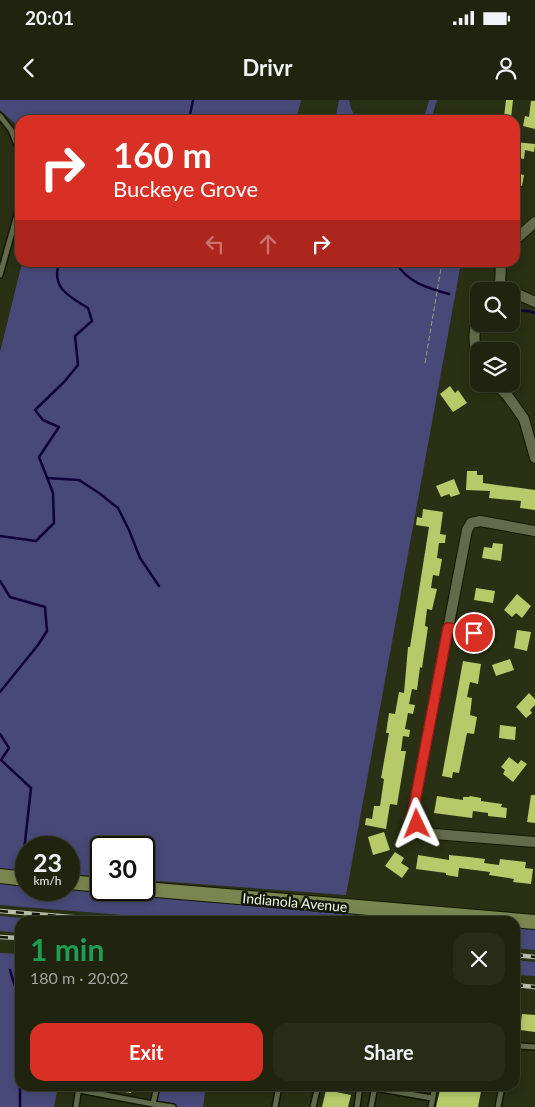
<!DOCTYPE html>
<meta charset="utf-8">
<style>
:root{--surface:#20240e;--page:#282c17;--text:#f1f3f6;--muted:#a2a49e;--line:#3d412e;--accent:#d93025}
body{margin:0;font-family:Lato,sans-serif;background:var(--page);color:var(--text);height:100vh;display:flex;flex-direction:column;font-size:19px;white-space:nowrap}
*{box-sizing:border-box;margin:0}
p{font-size:16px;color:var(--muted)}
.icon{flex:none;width:28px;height:28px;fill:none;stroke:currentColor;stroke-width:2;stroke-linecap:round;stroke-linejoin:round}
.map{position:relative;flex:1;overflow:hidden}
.drawer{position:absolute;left:15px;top:816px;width:505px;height:175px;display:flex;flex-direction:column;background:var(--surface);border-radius:15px;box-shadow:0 2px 8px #0003,0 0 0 1px var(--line)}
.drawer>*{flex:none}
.top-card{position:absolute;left:15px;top:15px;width:505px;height:152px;border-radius:15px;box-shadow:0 2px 8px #0003,0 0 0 1px var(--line);background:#d93025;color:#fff;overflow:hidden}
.controls{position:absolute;left:470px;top:182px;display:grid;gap:10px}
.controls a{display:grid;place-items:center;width:50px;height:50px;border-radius:10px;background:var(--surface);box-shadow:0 2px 8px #0003,0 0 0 1px var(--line);font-size:25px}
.speed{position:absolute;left:15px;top:736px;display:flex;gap:10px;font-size:25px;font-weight:700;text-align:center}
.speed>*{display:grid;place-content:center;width:65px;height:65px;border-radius:50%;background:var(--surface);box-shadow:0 2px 8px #0003,0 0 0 1px var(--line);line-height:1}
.speed small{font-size:12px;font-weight:400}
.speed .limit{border:2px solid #111;border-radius:8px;background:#fff;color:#111}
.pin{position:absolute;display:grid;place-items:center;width:42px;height:42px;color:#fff;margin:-21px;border:2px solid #fff;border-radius:50%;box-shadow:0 1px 5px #0007}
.me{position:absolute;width:55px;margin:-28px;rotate:358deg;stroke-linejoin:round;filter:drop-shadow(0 0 4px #0008)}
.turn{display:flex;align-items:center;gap:18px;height:105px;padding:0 15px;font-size:22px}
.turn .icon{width:65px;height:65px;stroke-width:2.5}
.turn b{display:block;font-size:35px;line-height:42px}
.lanes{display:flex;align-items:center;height:48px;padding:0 15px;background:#0003;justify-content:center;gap:25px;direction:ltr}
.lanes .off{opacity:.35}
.round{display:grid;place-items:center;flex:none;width:52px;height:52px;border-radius:15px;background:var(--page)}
.overview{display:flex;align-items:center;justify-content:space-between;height:85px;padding:0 15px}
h1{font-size:30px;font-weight:700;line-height:38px;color:#1e9e55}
.primary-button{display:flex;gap:10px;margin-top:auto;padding:10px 15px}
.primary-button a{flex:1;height:58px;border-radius:15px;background:var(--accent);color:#fff;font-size:20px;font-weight:700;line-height:58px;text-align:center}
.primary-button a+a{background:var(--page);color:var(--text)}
.status{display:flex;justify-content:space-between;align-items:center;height:35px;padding:0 25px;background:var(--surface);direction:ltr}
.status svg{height:14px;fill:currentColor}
header{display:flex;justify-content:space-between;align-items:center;height:65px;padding:0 15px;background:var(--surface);font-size:22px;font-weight:700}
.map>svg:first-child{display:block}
.green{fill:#484978}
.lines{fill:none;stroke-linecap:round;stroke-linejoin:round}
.stream{stroke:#10033c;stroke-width:2.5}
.building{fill:#b6ca6a}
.lane-casing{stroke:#131800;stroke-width:8}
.street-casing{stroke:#131800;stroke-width:12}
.secondary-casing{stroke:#131800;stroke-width:16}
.path{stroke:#969c85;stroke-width:1;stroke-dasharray:5 2.5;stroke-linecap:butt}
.lane{stroke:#646b4c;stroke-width:5}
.street{stroke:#646b4c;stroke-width:10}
.secondary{stroke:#7a864f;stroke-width:14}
.rail-casing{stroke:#babfaa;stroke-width:4.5}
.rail{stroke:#14170a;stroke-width:2.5;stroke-dasharray:8;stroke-linecap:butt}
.route-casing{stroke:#8d1f18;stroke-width:12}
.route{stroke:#d93025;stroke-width:9}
.labels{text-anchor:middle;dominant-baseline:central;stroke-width:5;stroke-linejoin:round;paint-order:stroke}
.street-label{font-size:14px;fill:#f2f7e5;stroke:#14170a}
</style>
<div class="status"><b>20:01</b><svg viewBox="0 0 49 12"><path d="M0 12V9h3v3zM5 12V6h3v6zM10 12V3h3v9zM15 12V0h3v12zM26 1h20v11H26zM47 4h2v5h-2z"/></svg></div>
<header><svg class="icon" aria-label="back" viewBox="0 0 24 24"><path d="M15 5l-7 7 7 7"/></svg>Drivr<svg class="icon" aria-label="person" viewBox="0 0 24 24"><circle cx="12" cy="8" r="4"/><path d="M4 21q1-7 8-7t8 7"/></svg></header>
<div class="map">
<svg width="535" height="1007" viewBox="0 0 535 1007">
<rect width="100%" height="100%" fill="#2a3013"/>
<g class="green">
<path d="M0,0H301L296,20H20V28L0,10Z"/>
<path d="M339,0H349L351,8L356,20H347L345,17L344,20H335Z"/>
<path d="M429,0H437L431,20H422L426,11Z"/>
<path d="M22,163H461L346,795L144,780V748H101V777L69,774V748H26V771L0,769V252Z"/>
<path d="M0,782L26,784V790H69V788L464,821H195L0,805Z"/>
<path d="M0,816L60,821H20V833L0,831Z"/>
<path d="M515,826L535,827V850L515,848Z"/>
<path d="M0,853L20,854V986H58L54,1007H0Z"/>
<path d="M515,860L535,862V876L515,875Z"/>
<path d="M154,986H206L203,1007H147Z"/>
</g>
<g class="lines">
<g class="stream">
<path d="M189,20L193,0"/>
<path d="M396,162C406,182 428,188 449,194"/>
<path d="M511,210L528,211L535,213"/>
<path d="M47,378L79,380L99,393L118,408L129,430L140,458L159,486"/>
<path d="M0,436L36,441L54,423L53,393L39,357L59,327L43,320L35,310L64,282L78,265L75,236L92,221L88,208C69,196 51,189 59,162"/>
<path d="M0,481L10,497L45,507L47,531L38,545L0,592"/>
<path d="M0,634L9,648L1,660L31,688L23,760"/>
<path d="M10,870L20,903"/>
<path d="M20,1007V975"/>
</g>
</g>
<g class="building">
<path d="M506,0H513L511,18L504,17Z"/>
<path d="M531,1H535V29L523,26L525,16L529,17Z"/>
<path d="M515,42L535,44L534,52L525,50L524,59L515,57Z"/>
<path d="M515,73L524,75L522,86L515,85Z"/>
<path d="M450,286L455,293L458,290L467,303L453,312L440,294Z"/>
<path d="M467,371H477V375H483V383L535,390V410L520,408L521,401L489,398L490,391L466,390Z"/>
<path d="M454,379L460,394L451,397L449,394L441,397L436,386Z"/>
<path d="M423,409L443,412L440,434L446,435L445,443H439L437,458L442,459L439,476L433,475L431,488L437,489L432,510L427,509L425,526L428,527L422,568L420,567L417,590L412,589L409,604L415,605L413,614L408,613L405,629L410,630L409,637L403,636L401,651H406L397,705L390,704L386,729L365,725L366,718L372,719L374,706H380L384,679L381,678L389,633H386L389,613L395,614L399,592L404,593L408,547H410L429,427L416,425L417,417L422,418Z"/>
<path d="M493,443L503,444L501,461L482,458L484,447L492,448Z"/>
<path d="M476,488L495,491L493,503L474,500Z"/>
<path d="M517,494L531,506L522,518L516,513L512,517L504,510Z"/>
<path d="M517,530L531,532L527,551L514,548Z"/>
<path d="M510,559L514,570L496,576L492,565Z"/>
<path d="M463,561L481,564L478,584L470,582L467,597L472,598L470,615L477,617L474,634L467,633L459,673L453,672L452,678L442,676Z"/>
<path d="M529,593L535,599V605L530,610L532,613L526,618L516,607Z"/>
<path d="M500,625L516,627L515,640L499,638Z"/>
<path d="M509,657L518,664L521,660L527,664L513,682L503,674L505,670L501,667Z"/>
<path d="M531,695H535V723L527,722Z"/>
<path d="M437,696L463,700V697H469L470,696L481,698V701L502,704L501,707L507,708L506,718L488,716V713L473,711L472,718L434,713Z"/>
<path d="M384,732L390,750L373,755L368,737Z"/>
<path d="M395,752L404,758L401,763L409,768L402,778L385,766Z"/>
<path d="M418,755L449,760V755L469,757L485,759L484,763L499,765L500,759L526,762L525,768L533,769L531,784L513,782L514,779L489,775L490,772L459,768L458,777L446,775V773L416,769Z"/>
<path d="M522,914L535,915V932L520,930Z"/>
<path d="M111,986H132L131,993L111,990Z"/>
<path d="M441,986H482L478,1007H436Z"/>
<path d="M326,990L351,995L348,1007H322Z"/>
</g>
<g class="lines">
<g class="lane-casing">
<g id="lane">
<path d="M0,16L11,30L20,52"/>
<path d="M0,175L20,104"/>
<path d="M515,949L520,946L535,947"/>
<path d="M157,986L153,1004L173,1007"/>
<path d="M375,988L432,998"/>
<path d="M79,990L153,1004"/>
<path d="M76,1007L79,986"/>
<path d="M275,1007L279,986"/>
<path d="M313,1007L318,986"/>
<path d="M357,1007L360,986"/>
<path d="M371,1007L375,986"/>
<path d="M431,1007L435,986"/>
<path d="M498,1007L502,986"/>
</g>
</g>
<g class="street-casing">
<g id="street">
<path d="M515,140L535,122"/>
<path d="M500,186L535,202"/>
<path d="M493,191L500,186L501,162"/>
<path d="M479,216C473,228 473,247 479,259"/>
<path d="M496,284L507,295L524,319L535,358"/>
<path d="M535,431L480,421L471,423L467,430L413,712C415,725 421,730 434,734L535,742"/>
<path d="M448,528L486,536"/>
</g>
</g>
<g class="secondary-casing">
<g id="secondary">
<path d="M0,776L26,779"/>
<path d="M69,782L101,785"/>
<path d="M144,789L535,822"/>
</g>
</g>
<path class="path" d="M425,263L442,162"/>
<use href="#lane" class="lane"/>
<use href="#street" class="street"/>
<use href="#secondary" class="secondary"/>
<g class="rail-casing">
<g id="rail">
<path d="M0,811L119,821"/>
<path d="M0,837L20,838"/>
<path d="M515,855L535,857"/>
<path d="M515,885L535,887"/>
</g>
</g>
<use href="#rail" class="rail"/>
</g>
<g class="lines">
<g class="route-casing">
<path id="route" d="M417,724L414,719L413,712L448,528L474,533"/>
</g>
<use href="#route" class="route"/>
</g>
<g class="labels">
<g class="street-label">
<text transform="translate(295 802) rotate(5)">Indianola Avenue</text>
</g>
</g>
</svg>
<div class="controls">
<a><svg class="icon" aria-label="search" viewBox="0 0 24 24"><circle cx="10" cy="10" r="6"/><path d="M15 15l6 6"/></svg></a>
<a><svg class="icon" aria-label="layers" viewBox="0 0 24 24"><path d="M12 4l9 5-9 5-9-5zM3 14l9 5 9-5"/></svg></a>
</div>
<div class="speed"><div>23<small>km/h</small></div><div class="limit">30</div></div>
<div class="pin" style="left:474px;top:533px;background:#d93025"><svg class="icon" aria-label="arrive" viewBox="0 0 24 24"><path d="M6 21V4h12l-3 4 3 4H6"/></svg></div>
<svg class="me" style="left:417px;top:724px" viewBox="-20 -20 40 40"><path d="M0-17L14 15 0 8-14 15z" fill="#d93025" stroke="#fff" stroke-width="4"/></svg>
<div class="top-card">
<div class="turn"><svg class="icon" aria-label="right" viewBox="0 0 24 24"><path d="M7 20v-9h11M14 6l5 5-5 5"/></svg><div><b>160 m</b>Buckeye Grove</div></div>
<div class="lanes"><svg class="icon off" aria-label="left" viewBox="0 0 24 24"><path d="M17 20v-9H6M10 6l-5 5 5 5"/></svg><svg class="icon off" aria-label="ahead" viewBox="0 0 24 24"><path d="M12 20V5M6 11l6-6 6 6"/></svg><svg class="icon" aria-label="right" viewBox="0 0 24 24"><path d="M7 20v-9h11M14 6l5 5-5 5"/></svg></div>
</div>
<section class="drawer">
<div class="overview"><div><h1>1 min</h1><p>180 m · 20:02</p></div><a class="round"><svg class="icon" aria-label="close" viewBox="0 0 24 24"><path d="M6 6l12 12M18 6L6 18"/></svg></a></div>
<div class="primary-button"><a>Exit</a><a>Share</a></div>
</section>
</div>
